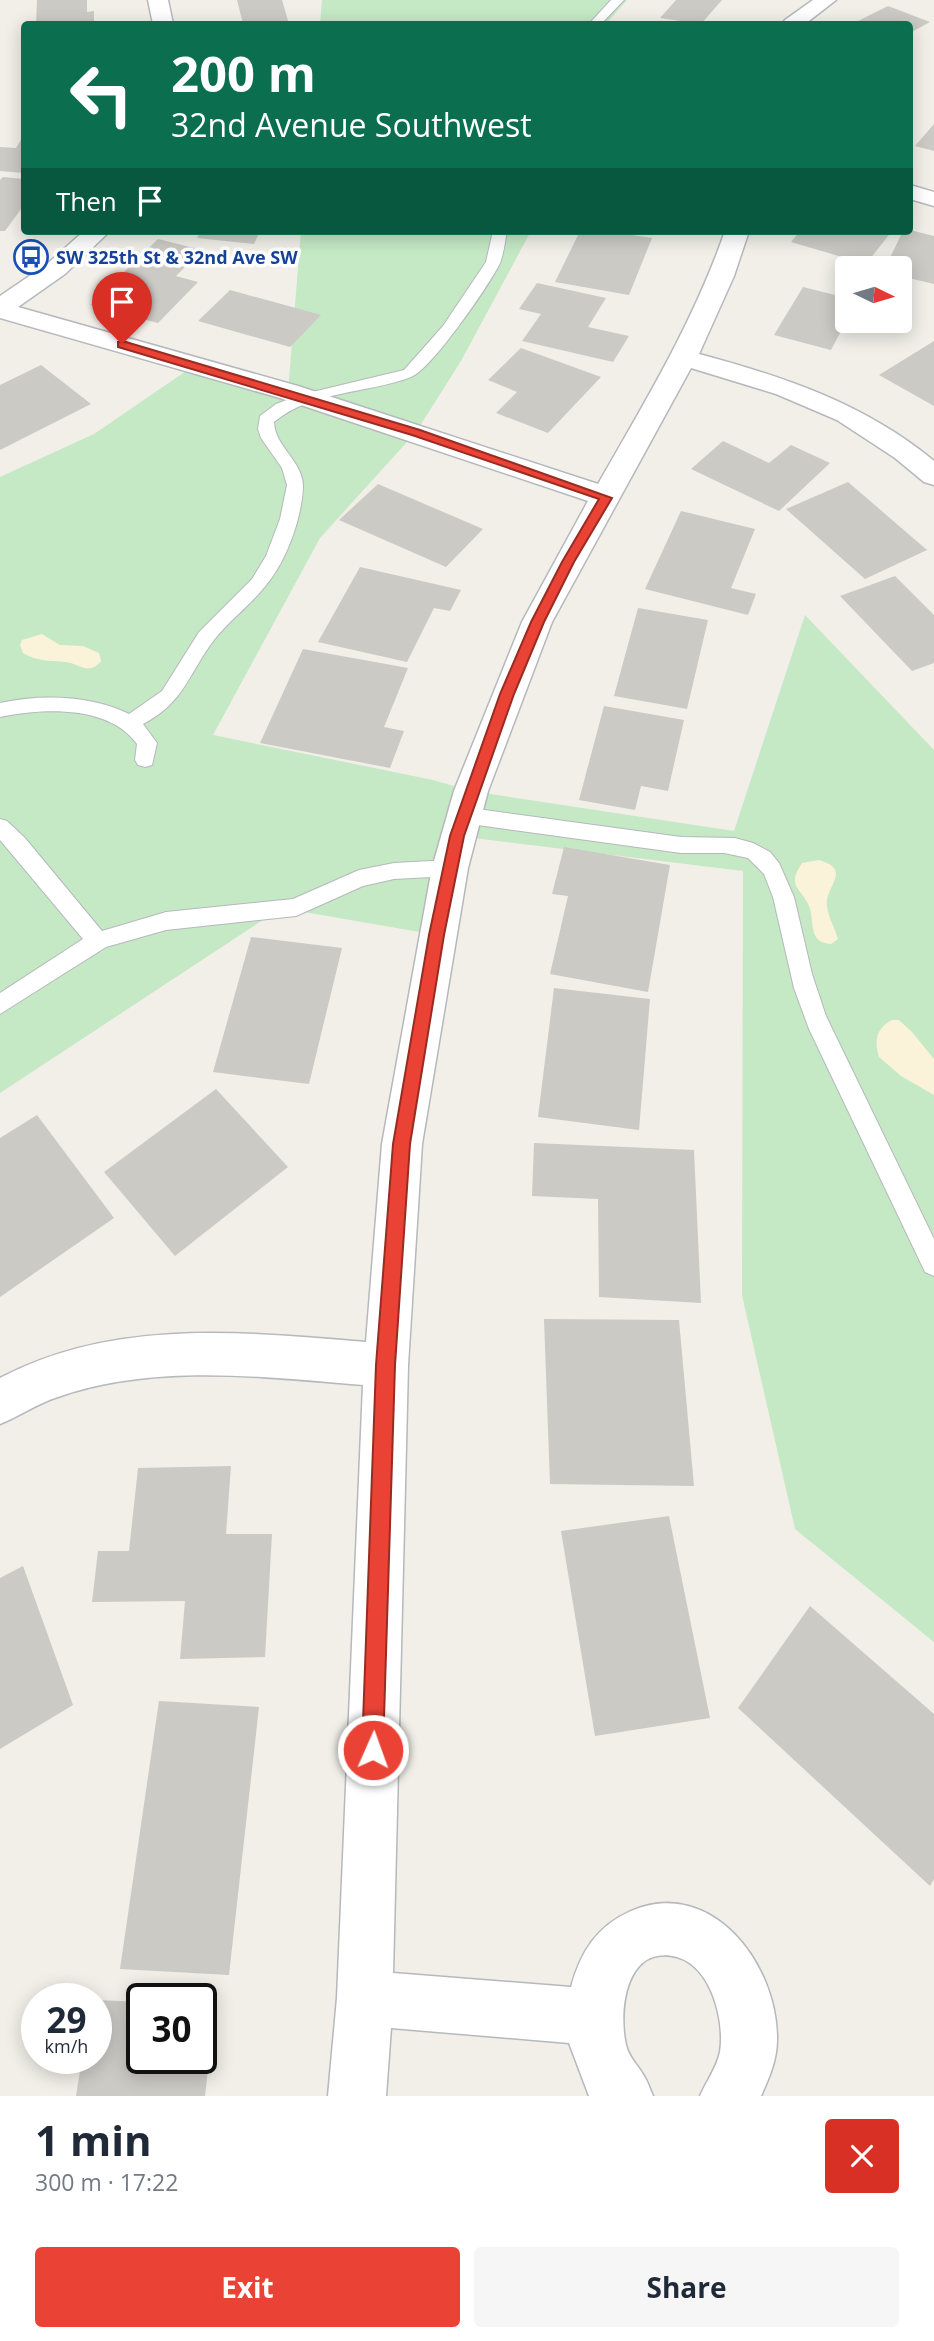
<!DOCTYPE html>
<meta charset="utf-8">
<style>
:root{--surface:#fff;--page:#f6f6f7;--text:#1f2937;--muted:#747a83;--accent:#ea4335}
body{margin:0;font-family:"Open Sans",sans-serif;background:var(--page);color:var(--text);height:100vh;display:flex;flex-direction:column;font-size:26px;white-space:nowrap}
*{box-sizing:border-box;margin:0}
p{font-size:23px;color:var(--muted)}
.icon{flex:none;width:38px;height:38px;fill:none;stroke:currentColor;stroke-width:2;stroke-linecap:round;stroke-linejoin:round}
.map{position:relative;height:2096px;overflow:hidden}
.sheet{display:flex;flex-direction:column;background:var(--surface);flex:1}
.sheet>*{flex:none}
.guide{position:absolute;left:21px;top:21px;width:892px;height:214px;border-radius:7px;box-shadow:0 4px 18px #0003;background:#0b6e4f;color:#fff;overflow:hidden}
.needle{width:46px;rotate:95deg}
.tools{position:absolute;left:835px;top:256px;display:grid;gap:14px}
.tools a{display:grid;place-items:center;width:77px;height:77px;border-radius:7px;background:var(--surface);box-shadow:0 4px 18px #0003;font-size:35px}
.speed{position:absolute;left:21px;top:1983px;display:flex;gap:14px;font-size:35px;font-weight:700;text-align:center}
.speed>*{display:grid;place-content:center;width:91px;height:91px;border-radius:50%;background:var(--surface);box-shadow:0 4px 18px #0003;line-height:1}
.speed small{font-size:18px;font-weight:400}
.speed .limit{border:4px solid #111;border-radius:10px;background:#fff;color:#111}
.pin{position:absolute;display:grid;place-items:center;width:60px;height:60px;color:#fff;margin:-72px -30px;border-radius:50% 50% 50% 0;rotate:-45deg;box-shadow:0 0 7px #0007}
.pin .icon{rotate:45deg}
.me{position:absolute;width:77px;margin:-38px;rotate:2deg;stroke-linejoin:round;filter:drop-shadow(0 0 5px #0008)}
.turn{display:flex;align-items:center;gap:24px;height:147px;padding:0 35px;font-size:32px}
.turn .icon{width:91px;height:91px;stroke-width:2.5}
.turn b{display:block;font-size:49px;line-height:60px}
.then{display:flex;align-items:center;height:66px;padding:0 35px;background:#0003;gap:14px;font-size:26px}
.round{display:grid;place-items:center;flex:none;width:74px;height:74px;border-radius:7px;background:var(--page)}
.summary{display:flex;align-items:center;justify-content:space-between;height:119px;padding:0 35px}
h1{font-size:42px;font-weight:700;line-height:52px}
.primary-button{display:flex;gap:14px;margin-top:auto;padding:14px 35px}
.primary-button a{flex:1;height:80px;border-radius:7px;background:var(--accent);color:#fff;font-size:28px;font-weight:700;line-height:80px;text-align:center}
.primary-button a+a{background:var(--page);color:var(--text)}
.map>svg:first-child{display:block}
.green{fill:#c5e8c5}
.sand{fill:#fbf3d9}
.building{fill:#cccac5}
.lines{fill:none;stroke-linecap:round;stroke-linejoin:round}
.service-casing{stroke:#b5b8bc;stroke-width:2}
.minor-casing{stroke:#b5b8bc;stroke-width:3}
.service{fill:#fff;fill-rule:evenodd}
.minor{fill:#fff;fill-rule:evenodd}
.route{fill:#ea4335;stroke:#982c22;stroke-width:2}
.labels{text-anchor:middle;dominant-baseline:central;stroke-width:7;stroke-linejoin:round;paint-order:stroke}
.far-transit-label{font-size:18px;font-weight:bold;fill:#164399;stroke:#fff;text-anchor:start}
</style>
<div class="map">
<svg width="934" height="2096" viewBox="0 0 934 2096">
<rect width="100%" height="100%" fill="#f1efe8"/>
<g class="green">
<path d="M322,0H627L606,24H320Z"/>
<path d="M301,231H531L461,361L416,432L320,538L213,735L433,780L471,791L734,831L805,615L934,750V1642L795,1529L742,1295L743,871L457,836L437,935L281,908L0,1093V477L94,434L195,365L288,392Z"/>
</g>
<g class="sand">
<path d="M42,634L60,645L83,646L99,653L101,661C89,676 80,664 66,662C50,660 38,662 23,653L20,645L22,640Z"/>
<path d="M819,860C853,870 825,886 827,906C828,917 835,928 838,939L831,944C806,943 816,919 808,904C799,886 787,886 802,863Z"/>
<path d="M892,1020H899L912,1032L934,1059V1095L901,1076L879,1057C874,1041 876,1028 892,1020Z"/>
</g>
<g class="building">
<path d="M37,0H87V12L94,11V24H36Z"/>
<path d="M237,0H282L289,24H243Z"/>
<path d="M676,0H722L701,24L660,18Z"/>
<path d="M888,6L930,22L910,33V24H852Z"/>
<path d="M934,124V151L915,146Z"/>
<path d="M24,135V173L0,171V147L16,148Z"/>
<path d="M3,177L24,179V205L5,231H0V180Z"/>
<path d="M910,230L934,236V284L900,276V268H885L903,231Z"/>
<path d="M201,231H260L254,244L197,238Z"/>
<path d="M580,231H605L652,238L629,295L555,282Z"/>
<path d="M800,231L844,233L846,231H892L866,264L791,242Z"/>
<path d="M158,239L202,250L176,276L198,282L158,323L90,305Z"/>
<path d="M537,283L606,298L588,327L629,336L613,362L522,341L541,314L519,309Z"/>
<path d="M803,287L847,298V320L831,350L774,335Z"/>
<path d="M230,290L321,315L290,347L198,321Z"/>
<path d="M934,341V406L879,375Z"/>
<path d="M521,348L601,377L548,433L496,413L517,392L488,380Z"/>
<path d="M41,365L91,404L0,450V385Z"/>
<path d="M723,441L769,463L791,445L830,463L779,511L691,469Z"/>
<path d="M848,482L927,550L865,579L786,509Z"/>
<path d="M378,484L483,529L446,567L339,520Z"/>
<path d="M681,511L755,529L731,588L756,594L748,615L645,589Z"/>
<path d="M360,567L461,590L450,611L434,608L407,662L318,642Z"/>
<path d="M895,576L934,615V663L912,671L840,596Z"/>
<path d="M638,608L708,620L687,709L614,696Z"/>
<path d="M303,649L408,668L384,727L404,731L390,768L260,743Z"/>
<path d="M604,706L684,720L668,791L641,786L635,810L579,800Z"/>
<path d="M564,847L670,865L648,992L550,974L568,896L552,894Z"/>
<path d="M251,937L342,948L309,1084L213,1072Z"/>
<path d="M554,988L650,999L639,1130L538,1117Z"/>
<path d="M216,1089L288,1167L175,1256L104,1172Z"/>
<path d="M37,1115L114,1218L0,1297V1138Z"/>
<path d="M534,1143L694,1150L701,1303L599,1297L598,1199L532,1196Z"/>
<path d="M544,1319L679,1320L694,1486L550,1484Z"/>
<path d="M231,1466L226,1534H272L265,1657L180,1659L185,1601L92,1602L98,1551H129L138,1468Z"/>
<path d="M669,1516L710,1718L595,1736L561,1531Z"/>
<path d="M23,1566L73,1705L0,1749V1578Z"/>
<path d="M810,1606L934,1714V1879L930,1886L738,1708Z"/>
<path d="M159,1701L259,1707L229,1975L120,1969Z"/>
<path d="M96,2000L142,2002V2058H201V2006H215L205,2096H76L82,2058H96Z"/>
</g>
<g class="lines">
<g class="service-casing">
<g id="service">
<path d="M611,0H624L601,24H589Z"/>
<path d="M493,231H507C505,241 504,253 500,263C490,284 431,370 411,377C367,394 312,390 274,422C275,448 304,461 303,488C301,522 285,565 262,590C247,608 228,622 214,640C188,674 185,702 143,724L157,743L152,765L145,767L138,765L135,760L137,744C109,705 43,708 0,717V703C41,694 91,695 129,714L162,691L199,632L252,579L266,556L280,519L287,485L282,468L261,438L258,429L260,416L276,404L300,395L404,370L443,326L486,262Z"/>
<path d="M463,807L681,837L735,838L753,843L770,852L779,863L794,897L812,974L826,1016L934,1239V1276L925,1272L809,1029L794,988L773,897L764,874L748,858L724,853H681L463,823L456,821L453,815L456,809Z"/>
<path d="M0,819L7,821L25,838L102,931L166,912L293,899L359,870L394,863L450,860L457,862L460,868L457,874L450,876L394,879L363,886L296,916L166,930L106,947L0,1014V993L83,939L0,840Z"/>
</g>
</g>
<g class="minor-casing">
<g id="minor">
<path d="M148,0H168L173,24H153Z"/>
<path d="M813,0H836L805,24H782L785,20Z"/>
<path d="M910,185L934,192V206L910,199Z"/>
<path d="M84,231H110L65,274L18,307L298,386L598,484C645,402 694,321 725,231H749L734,276L699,354C785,377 865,404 934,461V485L924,482L895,458L837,420L776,394L691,368L552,622L488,791L468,868L422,1144L408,1365L393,1973L571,1987C581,1951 597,1926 631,1911C712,1876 778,1965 777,2040C777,2060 769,2078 761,2096H700C706,2082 717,2067 720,2052C725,2022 712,1967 677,1957C626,1944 618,2010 626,2045C629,2058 638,2065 644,2076C648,2082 650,2090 653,2096H589L569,2043L391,2028L386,2096H328L337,1998L363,1385C263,1377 155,1363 58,1397C38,1403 20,1416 0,1424V1378C114,1318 242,1332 366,1342L382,1144L432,868L454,791L522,622L588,501L280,398L0,318V296L47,264Z"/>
</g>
</g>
<use href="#service" class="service"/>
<use href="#minor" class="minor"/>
</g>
<path class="route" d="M118,342H126L420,430L612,498L574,562L544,622L514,694L464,836L444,935L410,1144L395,1365L383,1750L380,1758L373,1761L365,1758L362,1750L376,1365L393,1144L429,935L450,836L500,694L531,622L562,562L599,499L412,435L118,347Z"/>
<defs>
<g id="bus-ring" transform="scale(1.75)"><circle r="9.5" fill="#fff" stroke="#1a4fb4" stroke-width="1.5"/><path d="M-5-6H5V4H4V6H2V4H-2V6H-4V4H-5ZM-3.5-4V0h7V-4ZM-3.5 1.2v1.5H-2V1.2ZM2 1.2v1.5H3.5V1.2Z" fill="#1a4fb4"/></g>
</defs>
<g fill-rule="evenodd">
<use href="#bus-ring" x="31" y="257"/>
</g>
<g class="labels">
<g class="far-transit-label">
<text x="56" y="257">SW 325th St &amp; 32nd Ave SW</text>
</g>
</g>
</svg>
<div class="tools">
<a><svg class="needle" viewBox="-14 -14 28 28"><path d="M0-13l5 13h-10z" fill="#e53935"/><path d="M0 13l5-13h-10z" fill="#747a83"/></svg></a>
</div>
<div class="speed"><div>29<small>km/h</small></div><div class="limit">30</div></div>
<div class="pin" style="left:122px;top:344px;background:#d93025"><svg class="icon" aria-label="arrive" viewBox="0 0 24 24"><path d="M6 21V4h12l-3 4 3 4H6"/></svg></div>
<svg class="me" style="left:373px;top:1750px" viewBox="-20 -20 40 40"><circle r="17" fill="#ea4335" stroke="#fff" stroke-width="3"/><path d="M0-11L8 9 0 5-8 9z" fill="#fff"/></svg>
<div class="guide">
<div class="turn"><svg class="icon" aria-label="left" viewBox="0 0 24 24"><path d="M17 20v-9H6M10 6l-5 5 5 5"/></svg><div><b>200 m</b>32nd Avenue Southwest</div></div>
<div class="then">Then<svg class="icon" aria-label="arrive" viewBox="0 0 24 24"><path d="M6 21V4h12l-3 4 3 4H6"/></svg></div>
</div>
</div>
<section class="sheet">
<div class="summary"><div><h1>1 min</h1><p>300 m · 17:22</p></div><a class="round" style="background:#d93025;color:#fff"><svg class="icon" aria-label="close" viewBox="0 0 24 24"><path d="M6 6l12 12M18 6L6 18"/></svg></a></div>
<div class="primary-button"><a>Exit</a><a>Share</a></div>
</section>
